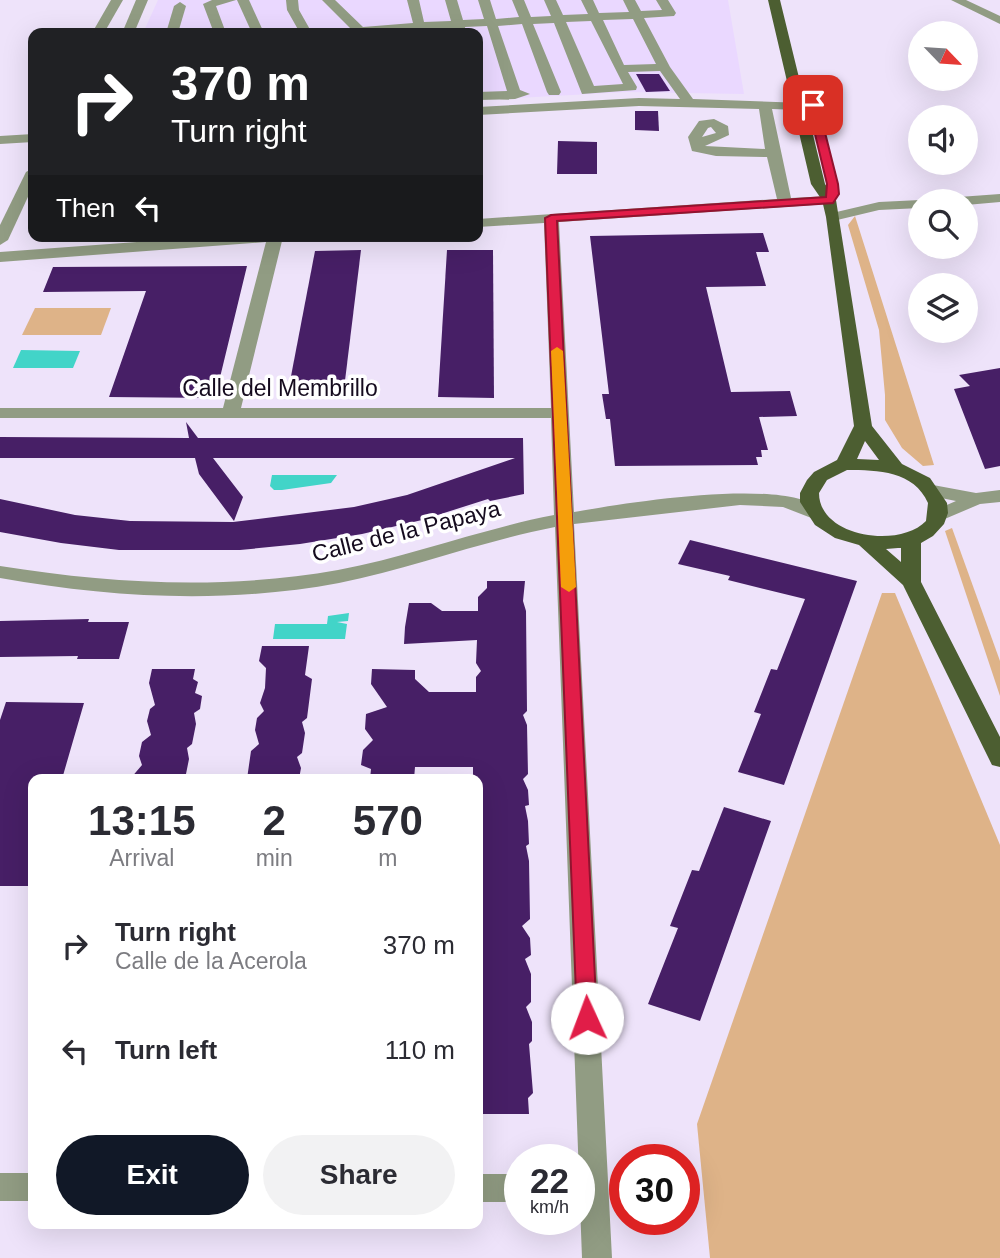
<!DOCTYPE html>
<style>
:root{--surface:#fff;--page:#f2f2f3;--text:#2b2b33;--muted:#7c7c81;--accent:#111827}
body{margin:0;font-family:Arial,sans-serif;background:var(--page);color:var(--text);height:100vh;display:flex;flex-direction:column;font-size:26px;white-space:nowrap}
*{box-sizing:border-box;margin:0}
p{font-size:23px;color:var(--muted)}
.icon{flex:none;width:38px;height:38px;fill:none;stroke:currentColor;stroke-width:2;stroke-linecap:round;stroke-linejoin:round}
.map{position:relative;flex:1;overflow:hidden}
.details{position:absolute;left:28px;top:774px;width:455px;height:455px;display:flex;flex-direction:column;background:var(--surface);border-radius:14px;box-shadow:0 7px 28px #0002}
.details>*{flex:none}
.top-card{position:absolute;left:28px;top:28px;width:455px;height:214px;border-radius:14px;box-shadow:0 7px 28px #0002;background:#202124;color:#fff;overflow:hidden}
.needle{width:46px;rotate:115deg}
.buttons{position:absolute;left:908px;top:21px;display:grid;gap:14px}
.buttons a{display:grid;place-items:center;width:70px;height:70px;border-radius:50%;background:var(--surface);box-shadow:0 7px 28px #0002;font-size:35px}
.speed{position:absolute;left:504px;top:1144px;display:flex;gap:14px;font-size:35px;font-weight:700;text-align:center}
.speed>*{display:grid;place-content:center;width:91px;height:91px;border-radius:50%;background:var(--surface);box-shadow:0 7px 28px #0002;line-height:1}
.speed small{font-size:18px;font-weight:400}
.speed .limit{border:10px solid #d22;background:#fff;color:#111}
.pin{position:absolute;display:grid;place-items:center;width:60px;height:60px;color:#fff;margin:-30px;border-radius:14px;box-shadow:0 4px 10px #0006}
.me{position:absolute;width:77px;margin:-38px;rotate:358deg;stroke-linejoin:round;filter:drop-shadow(0 0 5px #0008)}
.turn{display:flex;align-items:center;gap:24px;height:147px;padding:0 28px;font-size:32px}
.turn .icon{width:91px;height:91px;stroke-width:2.5}
.turn b{display:block;font-size:49px;line-height:60px}
.then{display:flex;align-items:center;height:66px;padding:0 28px;background:#0003;gap:14px;font-size:26px}
.eta{display:flex;justify-content:space-evenly;align-items:center;height:119px;text-align:center}
.eta b{font-size:42px;font-weight:800;line-height:49px}
.button{display:flex;gap:14px;margin-top:auto;padding:14px 28px}
.button a{flex:1;height:80px;border-radius:42px;background:var(--accent);color:#fff;font-size:28px;font-weight:800;line-height:80px;text-align:center}
.button a+a{background:var(--page);color:var(--text)}
ul{padding:0;list-style:none}
li{display:flex;align-items:center;gap:21px;height:105px;padding:0 28px}
li div{flex:1}
li b{display:block;font-size:26px}
li em{font-style:normal}
.map>svg:first-child{display:block}
.built{fill:#ead8ff}
.green{fill:#deb388}
.water{fill:#42d4c8}
.building{fill:#471f66}
.lines{fill:none;stroke-linecap:round;stroke-linejoin:round}
.minor{fill:#919c83;fill-rule:evenodd}
.major{fill:#4c5e31;fill-rule:evenodd}
.route{fill:#e11d48;stroke:#92132f;stroke-width:2}
.slow{fill:#f59e0b}
.labels{text-anchor:middle;dominant-baseline:central;stroke-width:7;stroke-linejoin:round;paint-order:stroke}
.street-label{font-size:23px;fill:#150b1e;stroke:#fff}
</style>
<div class="map">
<svg width="1000" height="1258" viewBox="0 0 1000 1258">
<rect width="100%" height="100%" fill="#eee3fa"/>
<path class="built" d="M158,0H728L744,94L627,92L478,100V33H143Z"/>
<g class="green">
<path d="M855,216L934,465L923,466L902,448L885,420V395L879,330L848,225Z"/>
<path d="M35,308H111L101,335H22Z"/>
<path d="M952,528L1000,661V696L945,531Z"/>
<path d="M882,593H895L1000,845V1258H710L697,1124Z"/>
</g>
<g class="water">
<path d="M21,350L80,351L73,368H13Z"/>
<path d="M272,475H337L331,483L282,490H274L270,486Z"/>
<path d="M349,613L348,621L337,622L347,624L345,639H273L275,624H327L328,616Z"/>
</g>
<g class="building">
<path d="M636,74H659L670,91L646,92Z"/>
<path d="M635,111H658L659,131L635,130Z"/>
<path d="M558,141L597,142V174H557Z"/>
<path d="M763,233L769,252H756L766,286L706,287L731,392L790,391L797,416L759,417L768,450H761L762,457H756L758,465L615,466L610,419H606L602,394H609L590,236Z"/>
<path d="M361,250L343,397H287L315,251Z"/>
<path d="M447,250H493L494,398L438,397Z"/>
<path d="M247,266L215,398L109,397L146,291L43,292L53,267Z"/>
<path d="M1000,368V466L985,469L954,389L970,386L959,375Z"/>
<path d="M186,422L198,438H523L524,494L490,501L488,499L422,520L362,534L300,544L240,550H119L61,543L0,532V499L75,515L130,521L233,522L354,507L407,495L515,458H213L243,497L234,521L199,474L195,458H0V437L189,438Z"/>
<path d="M690,540L857,581L784,785L738,772L761,714L754,712L771,669L777,670L805,599L728,580L730,576L678,564Z"/>
<path d="M487,581H525L523,601L526,611L527,711L523,715L527,725L528,774L523,779L528,790L529,805L525,806L528,821L529,844L526,846L529,861L530,919L522,926L530,938L531,955L525,959L531,974V1002L526,1007L532,1022V1041L529,1044L533,1093L528,1098L529,1114H478V779H473V767H415L414,779H370L371,769L361,765L363,750L373,740L365,729L366,714L387,707L371,684L372,669L415,670V679L429,692H476V677L481,671L476,663L477,640L404,644L405,627L409,603H431L442,611H478V597L487,588Z"/>
<path d="M89,619L88,622H129L119,659H77L78,656L0,657V621Z"/>
<path d="M262,646H309L305,675L312,679L307,718L302,722L305,733L302,753L297,757L301,768L299,779H247L251,751L259,744L255,730L257,718L264,711L260,703L265,688L266,668L259,661Z"/>
<path d="M152,669H195L193,679L198,682L195,693L202,696L200,709L194,713L196,724L192,744L187,748L189,759L185,779H130L142,765L139,756L142,742L151,735L147,721L150,709L155,705L149,683Z"/>
<path d="M6,702L84,703L62,779H33V886H0V720Z"/>
<path d="M724,807L771,821L700,1021L648,1004L678,928L670,926L692,870L699,871Z"/>
</g>
<g class="lines">
<g class="minor">
<path d="M111,0H123L104,33H92Z"/>
<path d="M136,0H148L134,33H122Z"/>
<path d="M212,0H236L216,6L226,33H214L203,4Z"/>
<path d="M237,0H249L264,33H252Z"/>
<path d="M286,0H298L299,10L312,33H300L287,10Z"/>
<path d="M322,0H335L363,27L413,23L407,0H419L424,22L451,21L445,0H457L463,20L484,19L478,0H490L496,19L519,17L512,0H524L531,17L551,16L544,0H556L563,15L588,14L581,0H593L599,13L629,12L623,0H635L641,11L662,10L656,0H668L676,13L674,16L644,18L670,67L693,99L804,103L806,106L799,110L772,109L791,198L829,196L836,200L829,204L559,222L574,512C619,504 795,474 824,513L814,519L783,507L740,505L574,524L612,1258H582L555,527C482,541 412,568 339,583C227,604 112,598 0,578V566C112,584 226,590 338,570C411,556 481,529 554,515L551,418H0V408H223L266,242L0,262V252L219,236H291L282,241L241,408H551L544,223L478,227V219L777,199L767,157L716,156L692,151L688,137L699,121L714,119L728,126L729,135L705,146L765,149L759,109L639,106L478,115V107L639,98L680,99L660,71L628,72L637,87L636,90L582,94L554,23L533,24L561,92L559,95H549L547,92L522,24L498,26L520,90L530,94L515,99L478,100V92L507,91L487,26L465,27L466,33H454L453,28L426,30L427,33H415L414,30L339,33L351,29ZM633,19L656,64L624,65L603,20ZM591,21L623,84L594,86L566,22ZM711,127L716,133L702,137L708,128Z"/>
<path d="M951,0H966L1000,16V24Z"/>
<path d="M180,2L186,6L178,33H166L174,6Z"/>
<path d="M33,134V142L0,144V136Z"/>
<path d="M33,168V186L8,240L0,245V225L26,172Z"/>
<path d="M1000,194V202L966,205V201H952L959,197Z"/>
<path d="M920,200L925,201H920V208L879,210L833,221L826,217L828,214L879,202Z"/>
<path d="M933,485L976,493L1000,490V502L980,504L940,521L930,515L933,511L956,501L926,495L924,491L926,487Z"/>
<rect x="0" y="1173" width="33" height="28"/>
<rect x="478" y="1174" width="42" height="28"/>
</g>
<path class="major" d="M768,0H780L825,184L836,200L872,426L902,464L930,478L947,503L948,513L944,524L933,536L921,543V582L1000,737V767L992,765L989,759L903,585L859,545L835,538L815,525L800,502V493L807,480L814,472L837,460L854,426L826,217L822,200L811,184ZM865,441L879,460L857,459ZM847,470C878,470 914,471 928,503L926,521C899,549 819,537 819,493L827,480ZM898,548H901V562L886,549Z"/>
</g>
<path class="route" d="M813,102L818,105L838,184L839,194L833,203L557,221L597,1018L594,1024L587,1027L580,1024L577,1018L545,218L551,215L826,197L827,184L808,105Z"/>
<path class="slow" d="M557,347L563,351L576,587L569,592L561,587L551,351Z"/>
<g class="labels">
<g class="street-label">
<text x="280" y="388">Calle del Membrillo</text>
<text transform="translate(406 531) rotate(-14)">Calle de la Papaya</text>
</g>
</g>
</svg>
<div class="buttons">
<a><svg class="needle" viewBox="-14 -14 28 28"><path d="M0-13l5 13h-10z" fill="#e53935"/><path d="M0 13l5-13h-10z" fill="#7c7c81"/></svg></a>
<a><svg class="icon" aria-label="sound" viewBox="0 0 24 24"><path d="M4 9h4l5-4v14l-5-4H4zM17 9q2 3 0 6"/></svg></a>
<a><svg class="icon" aria-label="search" viewBox="0 0 24 24"><circle cx="10" cy="10" r="6"/><path d="M15 15l6 6"/></svg></a>
<a><svg class="icon" aria-label="layers" viewBox="0 0 24 24"><path d="M12 4l9 5-9 5-9-5zM3 14l9 5 9-5"/></svg></a>
</div>
<div class="speed"><div>22<small>km/h</small></div><div class="limit">30</div></div>
<div class="pin" style="left:813px;top:105px;background:#d93025"><svg class="icon" aria-label="arrive" viewBox="0 0 24 24"><path d="M6 21V4h12l-3 4 3 4H6"/></svg></div>
<svg class="me" style="left:587px;top:1018px" viewBox="-20 -20 40 40"><circle r="19" fill="#fff"/><path d="M0-13L10 11 0 6-10 11z" fill="#e11d48"/></svg>
<div class="top-card">
<div class="turn"><svg class="icon" aria-label="right" viewBox="0 0 24 24"><path d="M7 20v-9h11M14 6l5 5-5 5"/></svg><div><b>370 m</b>Turn right</div></div>
<div class="then">Then<svg class="icon" aria-label="left" viewBox="0 0 24 24"><path d="M17 20v-9H6M10 6l-5 5 5 5"/></svg></div>
</div>
<section class="details">
<div class="eta">
<div><b>13:15</b><p>Arrival</p></div>
<div><b>2</b><p>min</p></div>
<div><b>570</b><p>m</p></div>
</div>
<ul>
<li><svg class="icon" aria-label="right" viewBox="0 0 24 24"><path d="M7 20v-9h11M14 6l5 5-5 5"/></svg><div><b>Turn right</b><p>Calle de la Acerola</p></div><em>370 m</em></li>
<li><svg class="icon" aria-label="left" viewBox="0 0 24 24"><path d="M17 20v-9H6M10 6l-5 5 5 5"/></svg><div><b>Turn left</b></div><em>110 m</em></li>
</ul>
<div class="button"><a>Exit</a><a>Share</a></div>
</section>
</div>
